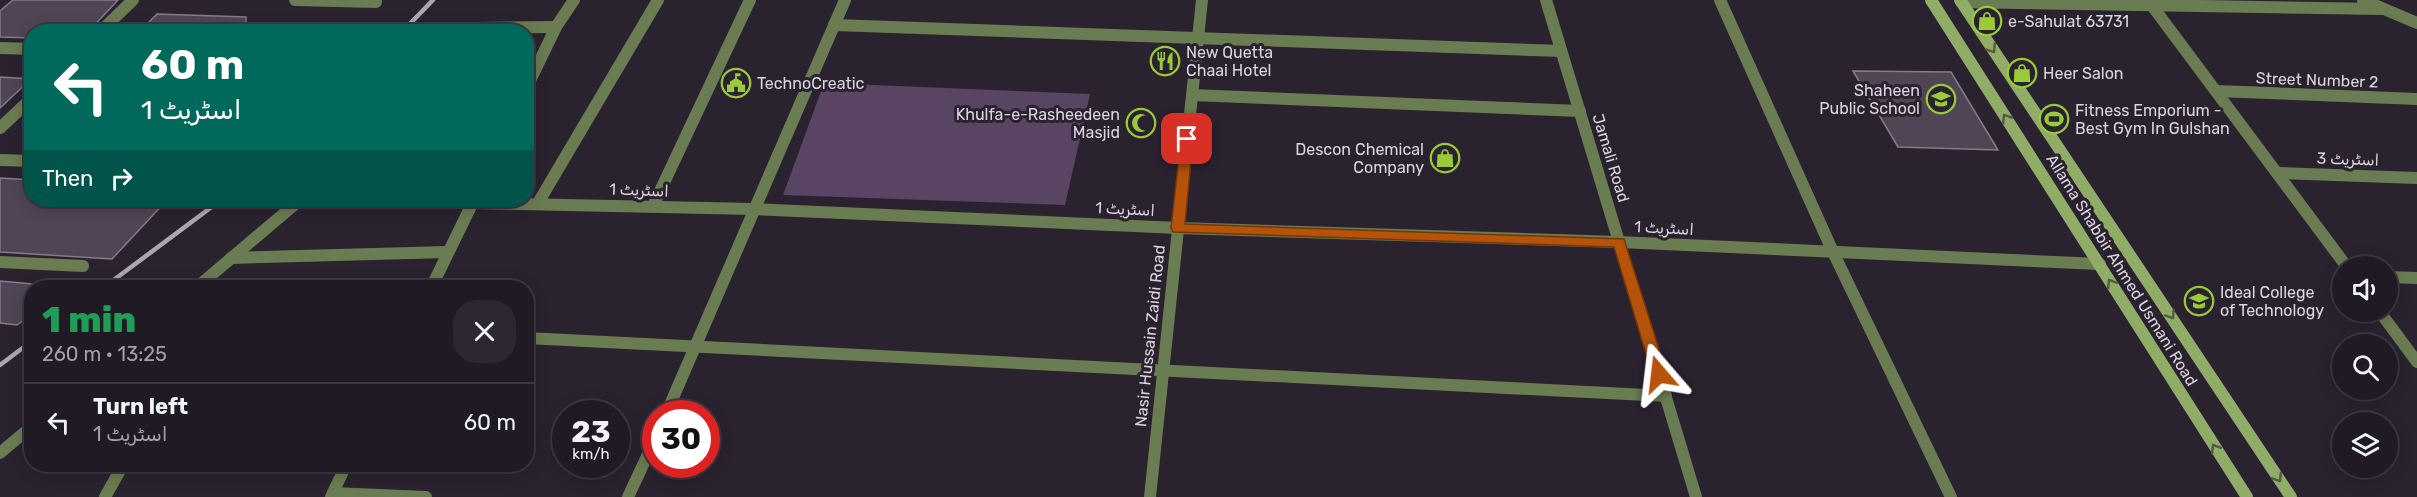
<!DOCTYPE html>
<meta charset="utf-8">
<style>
:root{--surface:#201a24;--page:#2d2731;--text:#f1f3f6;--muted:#a2a1a6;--line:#3d3841}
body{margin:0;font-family:Rubik,Vazirmatn,sans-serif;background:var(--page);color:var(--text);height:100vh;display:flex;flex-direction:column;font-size:22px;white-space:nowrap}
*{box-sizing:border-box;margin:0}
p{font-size:20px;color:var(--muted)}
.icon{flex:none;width:33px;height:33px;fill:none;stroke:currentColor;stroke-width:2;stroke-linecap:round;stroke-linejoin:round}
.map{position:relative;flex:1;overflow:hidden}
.drawer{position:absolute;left:24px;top:280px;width:510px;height:192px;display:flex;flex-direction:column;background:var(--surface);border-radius:24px;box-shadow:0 3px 15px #0003,0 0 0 2px var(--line)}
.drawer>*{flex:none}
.hud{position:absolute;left:24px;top:24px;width:510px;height:183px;border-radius:24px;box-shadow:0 3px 15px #0003,0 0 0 2px var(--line);background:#00695c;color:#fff;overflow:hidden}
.tools{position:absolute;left:2332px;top:256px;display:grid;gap:12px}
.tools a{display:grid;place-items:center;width:66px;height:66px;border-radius:50%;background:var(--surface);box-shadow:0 3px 15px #0003,0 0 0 2px var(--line);font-size:30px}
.speed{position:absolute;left:552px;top:400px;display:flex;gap:12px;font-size:30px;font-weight:700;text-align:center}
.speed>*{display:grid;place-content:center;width:78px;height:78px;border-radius:50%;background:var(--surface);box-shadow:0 3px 15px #0003,0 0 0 2px var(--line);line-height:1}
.speed small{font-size:15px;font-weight:400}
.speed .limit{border:9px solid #d22;background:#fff;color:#111}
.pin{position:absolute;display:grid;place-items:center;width:51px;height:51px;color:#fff;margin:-26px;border-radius:12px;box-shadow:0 3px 9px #0006}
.me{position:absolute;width:66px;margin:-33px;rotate:343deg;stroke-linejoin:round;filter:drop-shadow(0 0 4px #0008)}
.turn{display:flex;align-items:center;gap:21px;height:126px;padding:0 18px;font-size:27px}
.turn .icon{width:78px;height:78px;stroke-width:2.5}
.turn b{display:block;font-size:42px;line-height:51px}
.then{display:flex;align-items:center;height:57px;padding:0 18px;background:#0003;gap:12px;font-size:22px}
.round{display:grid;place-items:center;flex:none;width:63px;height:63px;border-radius:24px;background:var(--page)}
.headline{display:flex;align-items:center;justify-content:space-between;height:102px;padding:0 18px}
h1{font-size:36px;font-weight:800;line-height:45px;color:#1e9e55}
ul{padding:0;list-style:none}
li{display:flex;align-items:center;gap:18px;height:78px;padding:0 18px;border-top:2px solid var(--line)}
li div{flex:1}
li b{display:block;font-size:22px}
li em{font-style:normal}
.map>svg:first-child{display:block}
.green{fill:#594463}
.building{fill:#504555;stroke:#867a8c;stroke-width:1.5}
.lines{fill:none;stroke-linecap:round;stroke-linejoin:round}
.minor{stroke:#6a7c51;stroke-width:12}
.tertiary{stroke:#6a7c51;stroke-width:12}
.secondary{stroke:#90ad67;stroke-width:12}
.rail{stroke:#ada6b0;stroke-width:4.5}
.oneway{stroke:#535a46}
.route{fill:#b45309;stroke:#753606;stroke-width:1.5}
.labels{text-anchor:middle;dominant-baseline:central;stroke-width:6;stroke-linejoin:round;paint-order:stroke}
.poi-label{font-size:16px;fill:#dbd5de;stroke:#2b2230;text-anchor:start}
.street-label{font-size:16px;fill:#dbd5de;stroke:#2b2230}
</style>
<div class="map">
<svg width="2417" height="497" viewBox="0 0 2417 497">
<rect width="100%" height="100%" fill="#2b2230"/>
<path class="green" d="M824,83L1090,94L1065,205L783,195Z"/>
<g class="building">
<path d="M13,0H118L88,32H32V38L0,37V11Z"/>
<path d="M157,14L246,17V32H139Z"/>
<path d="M1853,71L1951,72L1998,150L1898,147Z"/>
<path d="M0,77L31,79L0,108Z"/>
<path d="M0,178L32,180V200H167L112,259L0,252Z"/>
<path d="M0,281L32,284V314L17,325L0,323Z"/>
</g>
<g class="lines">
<g class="minor">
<path d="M295,0L376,2"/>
<path d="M1546,0L1696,497"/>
<path d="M1720,0L1833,252L1951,497"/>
<path d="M1961,2L2382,9"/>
<path d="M2150,3L2347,267"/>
<path d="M834,25L1561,51"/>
<path d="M100,32L133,0"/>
<path d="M475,32L479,28L556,27"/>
<path d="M0,48L32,49"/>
<path d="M2217,91L2417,99"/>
<path d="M1192,95L1580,111"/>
<path d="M0,128L32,98"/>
<path d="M0,160L32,161"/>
<path d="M2278,173L2417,178"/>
<path d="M472,203L753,209L1178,228L1619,242L2100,264"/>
<path d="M538,203L658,0"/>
<path d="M653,206L750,0"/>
<path d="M231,258L448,252"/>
<path d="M0,262L83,266"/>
<path d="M2388,277L2417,278"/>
<path d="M196,288L300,200"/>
<path d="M2380,312L2417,362"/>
<path d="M526,338L1666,396"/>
<path d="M666,414L845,0"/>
<path d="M0,453L32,426"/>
<path d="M333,493L426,497"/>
<path d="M105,497L123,465"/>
<path d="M628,497L656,437"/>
<path d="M1150,497L1202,0"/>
</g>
<g class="tertiary">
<path d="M2363,0L2417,23"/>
<path d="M526,89L556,27L574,0"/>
<path d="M431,288L474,200"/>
<path d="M331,497L346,465"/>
</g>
<g class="secondary">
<path d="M1931,0L2247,497"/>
<path d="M1960,0L2291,497"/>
</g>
<g class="rail">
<path d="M402,32L433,0"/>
<path d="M103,288L221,200"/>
<path d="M0,365L32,341"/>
</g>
</g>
<defs><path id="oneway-chevron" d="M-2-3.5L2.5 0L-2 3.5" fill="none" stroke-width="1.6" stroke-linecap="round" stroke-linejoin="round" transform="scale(1.5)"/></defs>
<g class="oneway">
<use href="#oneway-chevron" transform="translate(1992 49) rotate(56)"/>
<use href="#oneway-chevron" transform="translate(2006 118) rotate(-123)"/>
<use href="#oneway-chevron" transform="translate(2111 283) rotate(-122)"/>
<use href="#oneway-chevron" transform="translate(2171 315) rotate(56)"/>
<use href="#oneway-chevron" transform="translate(2215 448) rotate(-122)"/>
<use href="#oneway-chevron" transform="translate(2278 478) rotate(57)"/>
</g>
<path class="route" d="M1187,135L1193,139L1185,224L1624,239L1667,374L1659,380L1652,374L1614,247L1173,232L1171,228L1181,139Z"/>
<defs>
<g id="shop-ring" transform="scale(1.5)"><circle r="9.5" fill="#2b2230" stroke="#98cb37" stroke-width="1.5"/><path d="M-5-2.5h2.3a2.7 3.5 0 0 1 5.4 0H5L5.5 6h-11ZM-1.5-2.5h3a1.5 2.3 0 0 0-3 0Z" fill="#98cb37"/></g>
<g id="restaurant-ring" transform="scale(1.5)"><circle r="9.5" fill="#2b2230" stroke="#98cb37" stroke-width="1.5"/><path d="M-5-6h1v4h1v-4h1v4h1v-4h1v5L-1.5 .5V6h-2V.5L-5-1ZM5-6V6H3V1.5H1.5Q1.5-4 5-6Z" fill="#98cb37"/></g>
<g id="civic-ring" transform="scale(1.5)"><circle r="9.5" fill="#2b2230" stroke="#98cb37" stroke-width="1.5"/><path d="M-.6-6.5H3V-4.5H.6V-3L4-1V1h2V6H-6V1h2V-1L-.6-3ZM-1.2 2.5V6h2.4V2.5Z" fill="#98cb37"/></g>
<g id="school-ring" transform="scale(1.5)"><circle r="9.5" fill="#2b2230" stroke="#98cb37" stroke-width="1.5"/><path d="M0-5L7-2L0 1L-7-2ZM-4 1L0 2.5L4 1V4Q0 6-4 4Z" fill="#98cb37"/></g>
<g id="stadium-ring" transform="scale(1.5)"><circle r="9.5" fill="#2b2230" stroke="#98cb37" stroke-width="1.5"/><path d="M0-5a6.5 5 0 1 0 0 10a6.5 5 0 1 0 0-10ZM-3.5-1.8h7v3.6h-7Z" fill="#98cb37"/></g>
<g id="mosque-ring" transform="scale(1.5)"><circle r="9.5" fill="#2b2230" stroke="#98cb37" stroke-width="1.5"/><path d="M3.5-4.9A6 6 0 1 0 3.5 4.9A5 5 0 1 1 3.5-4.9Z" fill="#98cb37"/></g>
<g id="university-ring" transform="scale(1.5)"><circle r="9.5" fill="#2b2230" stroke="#98cb37" stroke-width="1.5"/><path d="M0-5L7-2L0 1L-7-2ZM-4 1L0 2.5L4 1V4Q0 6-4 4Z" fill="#98cb37"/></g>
</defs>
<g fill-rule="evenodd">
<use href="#shop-ring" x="1987" y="21"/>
<use href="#restaurant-ring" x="1165" y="61"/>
<use href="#shop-ring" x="2022" y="73"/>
<use href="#civic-ring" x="736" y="83"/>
<use href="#school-ring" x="1941" y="99"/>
<use href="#stadium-ring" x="2054" y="119"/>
<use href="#mosque-ring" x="1141" y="123"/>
<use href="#shop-ring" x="1445" y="158"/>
<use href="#university-ring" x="2199" y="301"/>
</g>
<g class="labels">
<g class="poi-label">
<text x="2008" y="21">e-Sahulat 63731</text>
<text x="1186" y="52">New Quetta<tspan x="1186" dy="18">Chaai Hotel</tspan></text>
<text x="2043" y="73">Heer Salon</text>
<text x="757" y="83">TechnoCreatic</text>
<text x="1920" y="90" text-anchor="end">Shaheen<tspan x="1920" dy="18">Public School</tspan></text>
<text x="2075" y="110">Fitness Emporium -<tspan x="2075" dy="18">Best Gym In Gulshan</tspan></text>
<text x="1120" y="114" text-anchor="end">Khulfa-e-Rasheedeen<tspan x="1120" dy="18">Masjid</tspan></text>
<text x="1424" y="149" text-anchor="end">Descon Chemical<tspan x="1424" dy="18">Company</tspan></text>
<text x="2220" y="292">Ideal College<tspan x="2220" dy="18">of Technology</tspan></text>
</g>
<g class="street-label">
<text transform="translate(2317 80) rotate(2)">Street Number 2</text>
<text transform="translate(1611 158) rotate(73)">Jamali Road</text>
<text transform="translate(2348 159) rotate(2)">اسٹریٹ 3</text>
<text transform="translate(639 190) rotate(2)">اسٹریٹ 1</text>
<text transform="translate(1125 209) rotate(3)">اسٹریٹ 1</text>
<text transform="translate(1664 228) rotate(3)">اسٹریٹ 1</text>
<text transform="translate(2122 270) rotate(58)">Allama Shabbir Ahmed Usmani Road</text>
<text transform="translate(1150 336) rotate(-84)">Nasir Hussain Zaidi Road</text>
</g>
</g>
</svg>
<div class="tools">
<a><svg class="icon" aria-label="sound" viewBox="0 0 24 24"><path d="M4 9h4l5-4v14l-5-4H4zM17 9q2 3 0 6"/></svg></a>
<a><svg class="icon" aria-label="search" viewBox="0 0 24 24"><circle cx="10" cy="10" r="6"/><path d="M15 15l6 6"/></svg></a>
<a><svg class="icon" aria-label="layers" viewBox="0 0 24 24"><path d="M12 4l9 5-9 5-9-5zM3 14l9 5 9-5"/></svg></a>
</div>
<div class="speed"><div>23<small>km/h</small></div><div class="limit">30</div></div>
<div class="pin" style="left:1187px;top:139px;background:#d93025"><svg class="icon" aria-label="arrive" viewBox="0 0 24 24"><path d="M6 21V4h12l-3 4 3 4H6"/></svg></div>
<svg class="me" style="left:1659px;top:374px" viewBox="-20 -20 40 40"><path d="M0-17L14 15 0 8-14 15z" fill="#b45309" stroke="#fff" stroke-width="4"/></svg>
<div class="hud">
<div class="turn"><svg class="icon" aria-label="left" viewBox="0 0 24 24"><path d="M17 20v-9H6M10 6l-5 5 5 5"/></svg><div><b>60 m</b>اسٹریٹ 1</div></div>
<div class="then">Then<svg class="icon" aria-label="right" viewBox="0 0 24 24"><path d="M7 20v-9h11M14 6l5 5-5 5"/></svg></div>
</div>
<section class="drawer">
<div class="headline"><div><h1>1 min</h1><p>260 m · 13:25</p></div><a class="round"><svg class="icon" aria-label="close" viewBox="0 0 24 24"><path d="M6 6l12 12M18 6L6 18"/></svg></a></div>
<ul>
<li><svg class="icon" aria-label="left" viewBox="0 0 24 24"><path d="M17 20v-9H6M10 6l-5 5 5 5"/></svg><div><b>Turn left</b><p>اسٹریٹ 1</p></div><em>60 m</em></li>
</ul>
</section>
</div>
